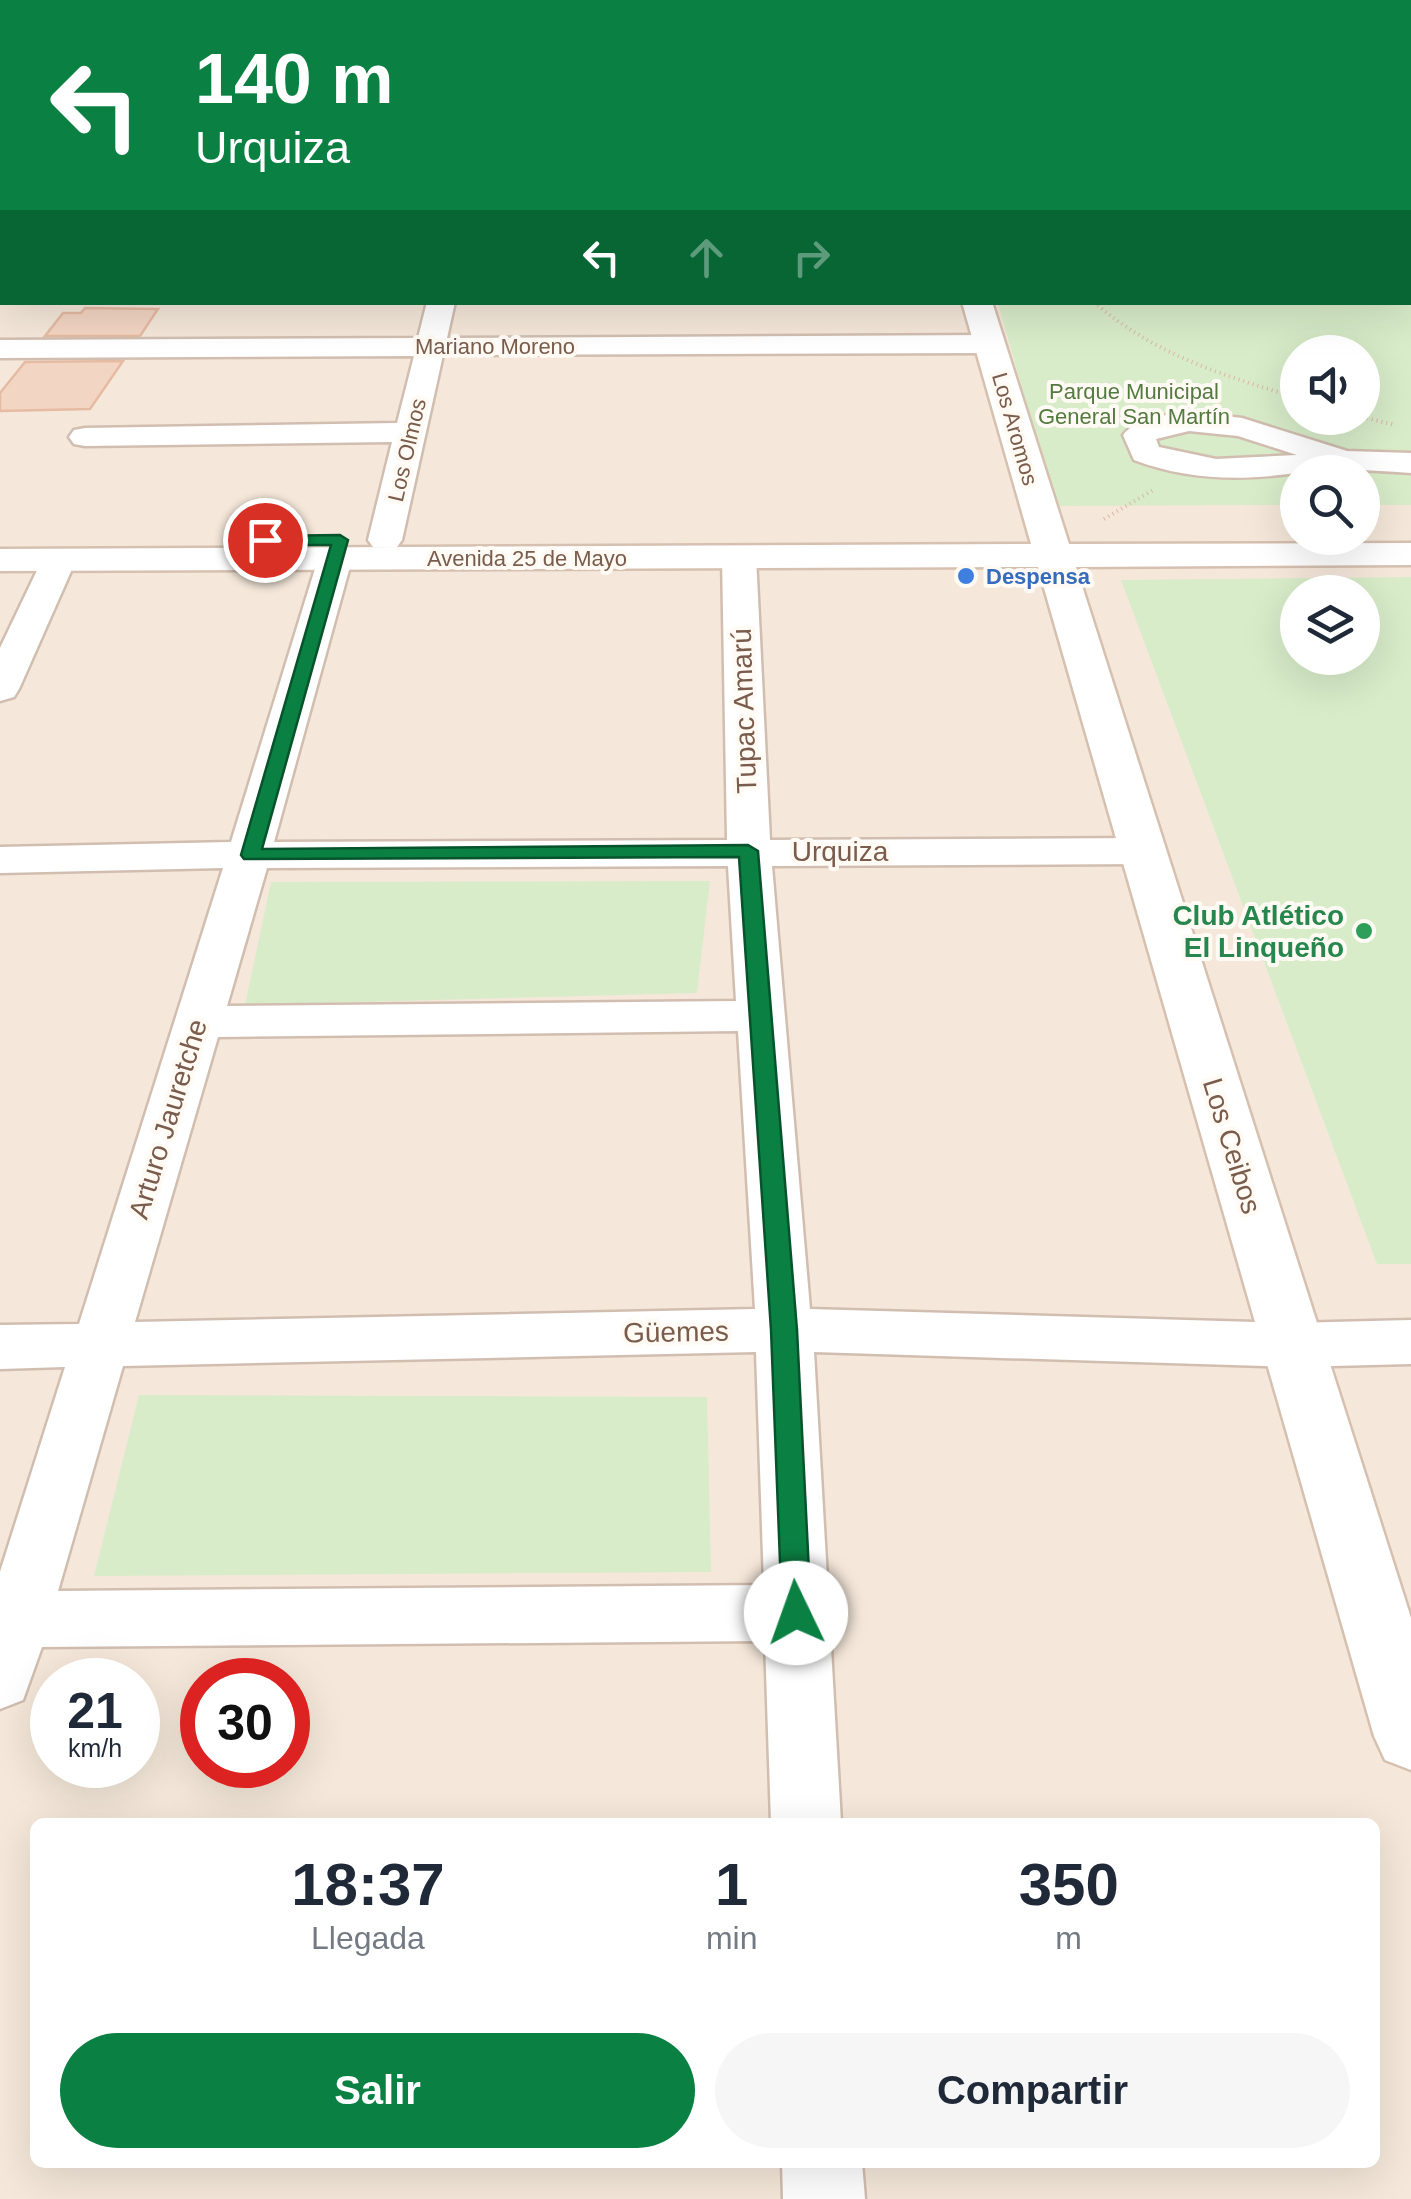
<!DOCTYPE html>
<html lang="es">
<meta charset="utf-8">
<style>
:root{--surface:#fff;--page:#f6f6f7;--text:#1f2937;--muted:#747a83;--accent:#0b8043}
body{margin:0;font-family:Helvetica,sans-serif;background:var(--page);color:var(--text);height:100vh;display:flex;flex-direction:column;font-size:38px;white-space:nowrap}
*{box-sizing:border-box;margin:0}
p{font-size:32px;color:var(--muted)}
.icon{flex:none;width:55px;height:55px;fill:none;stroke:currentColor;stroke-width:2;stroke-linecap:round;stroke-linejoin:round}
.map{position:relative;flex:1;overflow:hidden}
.sheet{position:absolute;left:30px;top:1818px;width:1350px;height:350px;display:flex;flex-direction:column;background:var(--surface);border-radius:15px;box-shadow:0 10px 40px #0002}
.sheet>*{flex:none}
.banner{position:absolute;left:0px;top:0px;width:1412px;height:305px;box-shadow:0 10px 40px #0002;background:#0b8043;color:#fff;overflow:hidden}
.buttons{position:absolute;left:1280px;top:335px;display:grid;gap:20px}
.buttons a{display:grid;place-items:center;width:100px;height:100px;border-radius:50%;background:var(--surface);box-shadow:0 10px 40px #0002;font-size:50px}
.speed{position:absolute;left:30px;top:1658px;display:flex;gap:20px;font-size:50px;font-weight:700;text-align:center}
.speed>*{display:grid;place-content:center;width:130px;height:130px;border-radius:50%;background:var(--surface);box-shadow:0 10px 40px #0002;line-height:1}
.speed small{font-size:25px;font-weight:400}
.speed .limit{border:15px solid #d22;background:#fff;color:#111}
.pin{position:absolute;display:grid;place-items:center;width:85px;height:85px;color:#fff;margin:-42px;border:5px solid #fff;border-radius:50%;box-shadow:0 2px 10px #0007}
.me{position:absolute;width:110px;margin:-55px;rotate:357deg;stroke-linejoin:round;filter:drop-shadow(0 0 8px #0008)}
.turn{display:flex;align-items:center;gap:35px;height:210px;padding:0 30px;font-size:45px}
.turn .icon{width:130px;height:130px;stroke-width:2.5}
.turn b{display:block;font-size:70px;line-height:85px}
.lanes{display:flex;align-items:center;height:95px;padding:0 30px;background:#0003;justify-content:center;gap:50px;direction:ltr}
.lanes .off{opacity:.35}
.eta{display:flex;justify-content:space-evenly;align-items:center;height:170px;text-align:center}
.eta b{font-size:60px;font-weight:700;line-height:70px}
.button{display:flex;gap:20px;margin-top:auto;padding:20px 30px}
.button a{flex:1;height:115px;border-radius:60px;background:var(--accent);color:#fff;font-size:40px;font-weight:700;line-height:115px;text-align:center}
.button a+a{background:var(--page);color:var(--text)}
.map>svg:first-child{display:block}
.residential{fill:#f5e8da;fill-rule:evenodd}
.green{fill:#d8ecc9;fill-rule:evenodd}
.building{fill:#f3d5c3;stroke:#e6bba3;stroke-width:2.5}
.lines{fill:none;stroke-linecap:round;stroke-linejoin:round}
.street-casing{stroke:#d1beb0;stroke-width:5}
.secondary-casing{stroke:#d6c0b0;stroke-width:5}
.path-far1{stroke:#d9b8a5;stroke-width:2.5;stroke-dasharray:1 4;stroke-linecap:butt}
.path{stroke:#d9b8a5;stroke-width:4;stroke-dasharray:1 4;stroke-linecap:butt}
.street{fill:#fff;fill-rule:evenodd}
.secondary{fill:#fff;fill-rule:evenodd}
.route{fill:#0b8043;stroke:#07532c;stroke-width:2.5}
.shop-dot{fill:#3f7fe0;stroke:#fffaf3;stroke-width:4}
.leisure-dot{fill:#2e9e5b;stroke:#fffaf3;stroke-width:4}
.labels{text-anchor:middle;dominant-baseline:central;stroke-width:8;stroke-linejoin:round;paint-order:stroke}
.far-street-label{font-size:22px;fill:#7a5c4d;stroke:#fffaf3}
.far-park-label{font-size:22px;fill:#537a41;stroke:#fffaf3}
.far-shop-label{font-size:22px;font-weight:bold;fill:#366cbe;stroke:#fffaf3;text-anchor:start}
.street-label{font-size:28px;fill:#7a5c4d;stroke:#fffaf3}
.leisure-label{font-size:28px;font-weight:bold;fill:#27864d;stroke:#fffaf3;text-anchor:end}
</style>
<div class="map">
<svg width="1411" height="2199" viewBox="0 0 1411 2199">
<rect width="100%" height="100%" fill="#fdf6ec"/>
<path class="residential" d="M0,0H1411V2199H0ZM2,2H1410V302H2ZM1298,352H1362V418H1298ZM1298,472H1362V538H1298ZM1298,592H1362V658H1298ZM52,1680H138V1765H52ZM202,1680H288V1765H202ZM35,1822H1375V2162H35Z"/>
<g class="green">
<path d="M904,0H1411V505H1363L1362,472H1298L1297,505L1055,506L998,303L1410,302V2ZM1298,352H1362V418H1298Z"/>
<path d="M1411,577V1264H1377L1121,580ZM1362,592V658H1298V592Z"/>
<path d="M710,881L697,993L245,1005L271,882Z"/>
<path d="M139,1395L707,1397L711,1572L94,1576Z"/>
</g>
<g class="building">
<path d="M85,308L158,309L140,336H45L63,313H81Z"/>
<path d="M123,361L90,409L0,411V393L25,362Z"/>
</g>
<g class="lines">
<g class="street-casing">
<g id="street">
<rect x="501" y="0" width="18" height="2"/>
<rect x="0" y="14" width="2" height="12"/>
<path d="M0,97L2,98V111H0Z"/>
<path d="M427,302H455L447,338L989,335L999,338L1003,344L999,350L989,353L443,355L402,540L397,547H373L368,540L392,442L85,446L74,444L69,437L74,430L85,428L397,423L414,356L0,358V340L418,338Z"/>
<path d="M1189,412L1242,418L1347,451L1411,453V473C1375,471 1337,467 1302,472C1246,481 1189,481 1134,460L1123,435C1137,417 1167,415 1189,412ZM1189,431L1238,436L1297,455L1216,459L1159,447L1156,439Z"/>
<path d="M739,547L751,550L756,557L770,840L1141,838L1156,842L1162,851L1156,860L1141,864L772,866L810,1309L1293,1323L1411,1320V1364L1293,1367L814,1352L841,1822H771L765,1641L42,1647L23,1700L0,1709V1572L65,1367L0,1369V1325L79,1324L223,868L0,873V847L231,842L318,559L323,552L335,549L347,552L352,559L274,842L727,840L722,557L727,550ZM728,866L736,1001L227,1006L267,868ZM738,1031L755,1309L135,1322L218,1037ZM756,1352L764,1585L58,1591L123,1366Z"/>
<path d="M59,550L71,553L76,560L19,689L14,697L0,701V648L42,560L47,553Z"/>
<path d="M782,2162H862L865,2199H783Z"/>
</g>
</g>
<g class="secondary-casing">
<g id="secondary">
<path d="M871,0H891L892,2H872Z"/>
<path d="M962,302H992L1069,544L1411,543V565L1076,567L1411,1618V1770L1385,1760L1374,1736L1038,567L0,571V549L1031,544Z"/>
</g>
</g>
<path class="path-far1" d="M1027,2L1038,0"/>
<g class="path">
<path d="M1094,302C1153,354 1224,376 1298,398"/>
<path d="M1362,417L1395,425"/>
<path d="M1104,519L1153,490"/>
</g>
<use href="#street" class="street"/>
<use href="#secondary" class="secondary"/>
</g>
<path class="route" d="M340,535L348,540L262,849L748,845L758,851L797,1330L811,1613L807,1622L796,1625L786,1622L782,1613L771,1330L739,857L244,859L241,855L331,545H265L257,540L265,536Z"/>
<circle class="shop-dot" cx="966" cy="576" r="10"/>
<circle class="leisure-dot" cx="1364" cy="931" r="10"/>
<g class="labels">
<g class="far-street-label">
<text x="495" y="346">Mariano Moreno</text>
<text transform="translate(1015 429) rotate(74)">Los Aromos</text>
<text transform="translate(407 450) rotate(-77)">Los Olmos</text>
<text x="527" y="558">Avenida 25 de Mayo</text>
</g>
<g class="far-park-label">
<text x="1134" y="391">Parque Municipal<tspan x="1134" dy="25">General San Martín</tspan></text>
</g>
<g class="far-shop-label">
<text x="986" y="576">Despensa</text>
</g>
<g class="street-label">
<text transform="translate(744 711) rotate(-92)">Tupac Amarú</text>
<text x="840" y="851">Urquiza</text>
<text transform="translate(168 1119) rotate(-73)">Arturo Jauretche</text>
<text transform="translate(1232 1146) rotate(73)">Los Ceibos</text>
<text transform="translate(676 1332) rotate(-1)">Güemes</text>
</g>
<g class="leisure-label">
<text x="1344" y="915">Club Atlético<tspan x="1344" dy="32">El Linqueño</tspan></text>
</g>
</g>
</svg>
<div class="buttons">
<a><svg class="icon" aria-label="sound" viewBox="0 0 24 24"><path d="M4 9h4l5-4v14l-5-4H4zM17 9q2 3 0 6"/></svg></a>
<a><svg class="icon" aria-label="search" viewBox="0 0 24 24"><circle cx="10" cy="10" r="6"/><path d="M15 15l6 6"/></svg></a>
<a><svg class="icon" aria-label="layers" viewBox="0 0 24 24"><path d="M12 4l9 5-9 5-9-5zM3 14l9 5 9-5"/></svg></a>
</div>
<div class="speed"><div>21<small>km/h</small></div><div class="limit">30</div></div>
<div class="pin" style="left:265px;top:540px;background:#d93025"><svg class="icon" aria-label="arrive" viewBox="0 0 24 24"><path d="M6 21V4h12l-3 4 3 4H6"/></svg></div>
<svg class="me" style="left:796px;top:1613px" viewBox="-20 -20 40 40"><circle r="19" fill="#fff"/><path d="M0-13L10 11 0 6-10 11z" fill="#0b8043"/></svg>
<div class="banner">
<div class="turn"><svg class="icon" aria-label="left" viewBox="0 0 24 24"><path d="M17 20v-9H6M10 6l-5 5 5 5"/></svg><div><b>140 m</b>Urquiza</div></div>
<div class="lanes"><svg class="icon" aria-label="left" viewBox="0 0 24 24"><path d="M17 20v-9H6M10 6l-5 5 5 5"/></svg><svg class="icon off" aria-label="ahead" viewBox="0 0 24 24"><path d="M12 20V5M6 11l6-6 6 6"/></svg><svg class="icon off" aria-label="right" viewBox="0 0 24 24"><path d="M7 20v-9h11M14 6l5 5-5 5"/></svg></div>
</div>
<section class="sheet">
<div class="eta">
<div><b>18:37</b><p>Llegada</p></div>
<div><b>1</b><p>min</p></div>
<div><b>350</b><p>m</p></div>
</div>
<div class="button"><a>Salir</a><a>Compartir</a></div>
</section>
</div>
